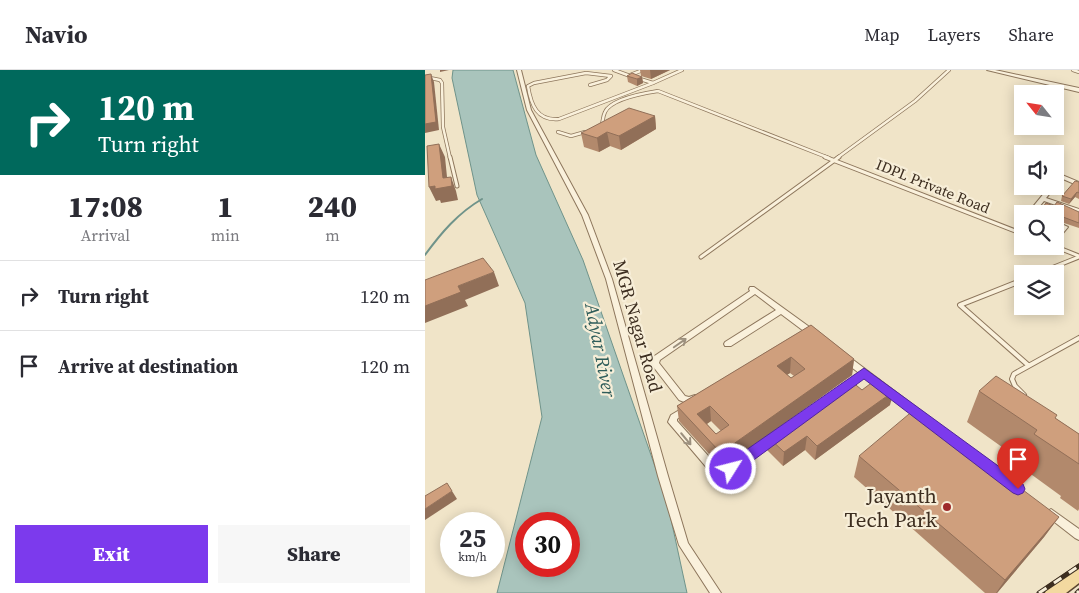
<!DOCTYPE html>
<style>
:root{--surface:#fff;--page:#f7f7f7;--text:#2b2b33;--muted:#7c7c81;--line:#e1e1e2;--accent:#7c3aed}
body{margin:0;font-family:"Source Serif 4",serif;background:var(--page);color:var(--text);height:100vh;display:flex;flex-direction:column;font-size:19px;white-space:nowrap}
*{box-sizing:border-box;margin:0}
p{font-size:16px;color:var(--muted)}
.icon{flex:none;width:28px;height:28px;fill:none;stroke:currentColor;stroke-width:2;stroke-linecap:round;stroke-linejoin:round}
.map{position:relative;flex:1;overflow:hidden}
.panel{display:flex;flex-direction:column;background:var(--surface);width:425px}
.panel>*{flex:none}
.top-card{background:#00695c;color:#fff;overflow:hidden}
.needle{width:32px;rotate:300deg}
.fabs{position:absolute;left:589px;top:15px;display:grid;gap:10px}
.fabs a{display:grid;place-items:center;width:50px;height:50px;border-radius:0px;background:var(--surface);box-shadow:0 2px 12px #0003;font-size:25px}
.speed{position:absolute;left:15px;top:442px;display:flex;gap:10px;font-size:25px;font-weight:700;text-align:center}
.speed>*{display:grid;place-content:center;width:65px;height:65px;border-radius:50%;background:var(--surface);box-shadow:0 2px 12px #0003;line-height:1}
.speed small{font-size:12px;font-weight:400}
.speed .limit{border:8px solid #d22;background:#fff;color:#111}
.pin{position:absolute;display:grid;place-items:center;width:42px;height:42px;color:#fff;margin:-51px -21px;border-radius:50% 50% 50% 0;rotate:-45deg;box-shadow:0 0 5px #0007}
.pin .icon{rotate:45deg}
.me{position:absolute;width:55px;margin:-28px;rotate:54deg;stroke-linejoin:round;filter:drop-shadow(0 0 4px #0008)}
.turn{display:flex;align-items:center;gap:18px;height:105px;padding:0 15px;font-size:22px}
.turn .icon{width:65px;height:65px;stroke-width:2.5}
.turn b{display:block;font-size:35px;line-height:42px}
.eta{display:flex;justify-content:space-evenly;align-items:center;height:85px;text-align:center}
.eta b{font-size:30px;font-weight:800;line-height:35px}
.action{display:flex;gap:10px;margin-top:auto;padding:10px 15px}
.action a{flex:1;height:58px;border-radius:0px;background:var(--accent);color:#fff;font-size:20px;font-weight:800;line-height:58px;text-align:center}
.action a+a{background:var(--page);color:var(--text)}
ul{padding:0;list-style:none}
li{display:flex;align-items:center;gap:15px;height:70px;padding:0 15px;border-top:1px solid var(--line)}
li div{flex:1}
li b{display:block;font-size:19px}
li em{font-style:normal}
header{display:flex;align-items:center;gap:30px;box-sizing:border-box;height:70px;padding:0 25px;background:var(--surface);border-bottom:1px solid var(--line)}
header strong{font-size:24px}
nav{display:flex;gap:28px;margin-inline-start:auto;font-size:18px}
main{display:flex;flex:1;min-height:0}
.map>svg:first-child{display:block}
.water{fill:#a9c4bc;stroke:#6f938a;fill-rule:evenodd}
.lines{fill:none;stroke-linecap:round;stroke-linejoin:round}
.stream{stroke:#6f938a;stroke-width:2}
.service-far2-casing{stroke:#8d765c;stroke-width:4}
.service-far1-casing{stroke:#8d765c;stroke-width:5}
.service-casing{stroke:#8d765c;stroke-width:6}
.minor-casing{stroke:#8d765c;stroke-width:2}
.tertiary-casing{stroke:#8d765c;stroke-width:2}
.primary-casing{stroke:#5b4430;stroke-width:3}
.service-far2{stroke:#faf1dc;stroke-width:2.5}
.service-far1{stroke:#faf1dc;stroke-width:3}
.service{stroke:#faf1dc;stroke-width:4}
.minor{fill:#faf1dc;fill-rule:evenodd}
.tertiary{fill:#faf1dc;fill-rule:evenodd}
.primary{fill:#f3d9a0;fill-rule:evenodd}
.rail-casing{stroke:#3d2e20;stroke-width:5}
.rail{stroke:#f7eed8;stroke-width:3;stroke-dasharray:9;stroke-linecap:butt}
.wall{fill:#b2896c;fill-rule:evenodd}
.shaded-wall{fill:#916f58}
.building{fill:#cf9f7d;stroke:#916f58;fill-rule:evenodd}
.oneway{stroke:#9c907e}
.route{fill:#7c3aed;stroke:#51269a}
.poi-dot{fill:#9e2a2b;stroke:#f7eed8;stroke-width:2}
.labels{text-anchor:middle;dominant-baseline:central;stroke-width:4.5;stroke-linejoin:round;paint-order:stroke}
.far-street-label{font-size:15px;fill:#3d2e20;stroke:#f7eed8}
.street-label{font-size:18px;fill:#3d2e20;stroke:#f7eed8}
.water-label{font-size:19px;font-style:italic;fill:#2f5d5a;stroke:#f7eed8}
.near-poi-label{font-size:21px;fill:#3d2e20;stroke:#f7eed8;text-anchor:end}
</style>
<header>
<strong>Navio</strong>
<nav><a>Map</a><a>Layers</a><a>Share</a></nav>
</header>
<main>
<section class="panel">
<div class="top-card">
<div class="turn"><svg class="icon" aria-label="right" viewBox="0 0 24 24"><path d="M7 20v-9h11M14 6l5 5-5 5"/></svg><div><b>120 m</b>Turn right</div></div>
</div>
<div class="eta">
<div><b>17:08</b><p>Arrival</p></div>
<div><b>1</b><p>min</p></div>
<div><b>240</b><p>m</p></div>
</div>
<ul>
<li><svg class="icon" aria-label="right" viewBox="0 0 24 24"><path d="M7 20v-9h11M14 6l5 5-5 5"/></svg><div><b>Turn right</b></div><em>120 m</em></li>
<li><svg class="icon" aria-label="arrive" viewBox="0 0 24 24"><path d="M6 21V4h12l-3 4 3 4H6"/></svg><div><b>Arrive at destination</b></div><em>120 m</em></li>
</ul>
<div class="action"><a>Exit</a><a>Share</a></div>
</section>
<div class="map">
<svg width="654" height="523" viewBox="0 0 654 523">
<rect width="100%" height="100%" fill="#f0e4c8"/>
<path class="water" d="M28,0H88L111,85L158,190L242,431L262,523H72L117,347L100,233L52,125L27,8ZM101,454H144V496H101Z"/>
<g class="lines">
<path class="stream" d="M0,185C16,163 33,143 57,129"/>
<g class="service-far2-casing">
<g id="service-far2">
<path d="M189,0L208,7"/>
<path d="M648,0L654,2"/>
<path d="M205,5L218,0"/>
<path d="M0,7L15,10L17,13L18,57L25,88"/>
<path d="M215,9L228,13L257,0"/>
<path d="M165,15L182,10L186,6L161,3L109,13L103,16C106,35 112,51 134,49L228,13"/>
<path d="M177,54C178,50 178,46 180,42C186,29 220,23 233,21L404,88"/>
<path d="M133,62L146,66L160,62"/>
<path d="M412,88L490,31L524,0"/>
</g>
</g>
<g class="service-far1-casing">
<g id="service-far1">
<path d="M25,87L32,116"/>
<path d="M400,87L598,164"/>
<path d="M629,176L654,186"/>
<path d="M276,187L414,87"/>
<path d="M624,199L654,187"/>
</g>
</g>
<g class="service-casing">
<g id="service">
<path d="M612,204L627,198"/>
<path d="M598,210L535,235L603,295"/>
<path d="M599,325L590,316L587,309L589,304L654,268"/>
</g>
</g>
<g class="minor-casing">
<g id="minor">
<path d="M92,0H96L106,40L163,145L187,209L243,406L263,473L296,523H285L254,475L233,406L181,209L157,145L102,40Z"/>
<path d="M637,105L654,112V116L638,109L630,117L621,128L654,139V143L619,131L608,144H602L625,116H630V111Z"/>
<path d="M630,151L643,157L633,169L631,170L630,165L636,158L630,155Z"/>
<path d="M325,217H329L390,261L391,263L390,265H384L356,244L306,276H300L299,274L300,272L351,240L330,224L235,290L234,293L260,326L264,327L270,325L273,326L274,328L273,330L264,334L254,330L227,295L226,293L228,287L325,221L324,219Z"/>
<path d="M420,285L423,286L500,344L501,346L500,348L497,349L494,348L439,307L422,319H416L415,317L416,315L434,303L417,290L416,288L417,286Z"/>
<path d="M261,336L264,337L265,339L264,341L252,349V351L294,398L298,399L303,396L346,364L349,363L352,364L353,367L352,370C343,377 309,405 300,407C296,407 291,406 288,405L243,352L246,345Z"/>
<path d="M626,439L654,459V470L650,468L623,447L621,444L623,441Z"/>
</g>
</g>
<g class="tertiary-casing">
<path id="tertiary" d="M562,0H570L654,18V22Z"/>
</g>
<g class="primary-casing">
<path id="primary" d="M654,495V513L641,523H620L622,517Z"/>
</g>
<use href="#service-far2" class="service-far2"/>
<use href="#service-far1" class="service-far1"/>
<use href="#service" class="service"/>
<use href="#minor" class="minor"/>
<use href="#tertiary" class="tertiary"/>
<use href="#primary" class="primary"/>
<g class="rail-casing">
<g id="rail">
<path d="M614,523L654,496"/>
<path d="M652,523L654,521"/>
</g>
</g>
<use href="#rail" class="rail"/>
</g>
<g class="wall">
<path d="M215,0H245L226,9L216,6Z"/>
<path d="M202,6L217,7L218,13L212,16L203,12Z"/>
<path d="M230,46L231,59L196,80L185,76L174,82L159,77L156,63Z"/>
<path d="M654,112V129L650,127L644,134L636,131L637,126Z"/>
<path d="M629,136L654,142V158L630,150Z"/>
<path d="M386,255L429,289L427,305L298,397L295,396L254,351L252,336ZM365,303L369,306L366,308L362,305ZM286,351L296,361L291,364L282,354Z"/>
<path d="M437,320L465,335L390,390L380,380L358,396L342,380V366Z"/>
<path d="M554,321L630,348L654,364V439L653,441L635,428L636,426L592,394L595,390L542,352Z"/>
<path d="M434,386L634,447L619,467L572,523H560L429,407Z"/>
</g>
<g class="shaded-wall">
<path d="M15,0H24L15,2Z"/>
<path d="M225,0H245L226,9Z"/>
<path d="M6,4L9,12L14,60L0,63V54Z"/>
<path d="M217,7L218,13L212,16V9Z"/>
<path d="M230,46L231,59L196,80L194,66Z"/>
<path d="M182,62L185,76L174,82L172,68Z"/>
<path d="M14,74L20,87L23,117L26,107L31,121L33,130L16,133L15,130L11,131L4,117Z"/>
<path d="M652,122L650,127L644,134L646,129Z"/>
<path d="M69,202L74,216L40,230L43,236L0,253V236L33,216Z"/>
<path d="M366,287L365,303L351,311L352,296Z"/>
<path d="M429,289L427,305L298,397L297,382Z"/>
<path d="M469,321L465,335L390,390L392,376Z"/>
<path d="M285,336L286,351L274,359L272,344Z"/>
<path d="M382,366L380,380L358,396L359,382Z"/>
<path d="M27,421L32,429L0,450V439Z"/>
<path d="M634,447L619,467L572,523H571L580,510Z"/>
</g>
<g class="building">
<path d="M207,3L217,7L212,9L202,6Z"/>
<path d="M6,4L11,52L0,54V5Z"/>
<path d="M204,38L230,46L194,66L182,62L172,68L156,63Z"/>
<path d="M14,74L18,108L26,107L27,116L10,119V116L4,117L2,76Z"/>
<path d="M650,111L654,112V123L652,122L646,129L637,126Z"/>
<path d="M632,132L654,142V153L630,144H612L621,133L629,136Z"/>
<path d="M58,188L69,202L33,216L36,222L0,236V210Z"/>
<path d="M386,255L429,289L297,382L294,381L252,336ZM366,287L380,299L366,308L352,296ZM285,336L304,355L291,364L272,344Z"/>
<path d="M571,306L632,345L630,348L654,364V394L609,364L612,360L554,321Z"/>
<path d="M453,308L469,321L392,376L382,366L359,382L342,366L426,311L437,320Z"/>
<path d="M490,339L634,447L580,510L434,386Z"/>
<path d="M22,413L27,421L0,439V426Z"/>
</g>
<defs><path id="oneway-shaft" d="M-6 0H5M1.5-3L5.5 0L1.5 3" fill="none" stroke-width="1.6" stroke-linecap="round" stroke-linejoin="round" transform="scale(1.25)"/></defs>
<g class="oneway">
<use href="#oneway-shaft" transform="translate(255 273) rotate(-35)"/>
<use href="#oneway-shaft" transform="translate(261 369) rotate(50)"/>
</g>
<path class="route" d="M439,298L598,414L600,419L598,423L593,425L588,423L439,309L311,403L306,405L301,403L299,399L301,394Z"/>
<circle class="poi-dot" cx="522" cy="437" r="5"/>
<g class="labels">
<g class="far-street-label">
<text transform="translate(508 116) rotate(22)">IDPL Private Road</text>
</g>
<g class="street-label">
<text transform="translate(213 256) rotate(74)">MGR Nagar Road</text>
</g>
<g class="water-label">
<text transform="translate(176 280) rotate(79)">Adyar River</text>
</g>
<g class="near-poi-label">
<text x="512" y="425">Jayanth<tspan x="512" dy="24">Tech Park</tspan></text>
</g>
</g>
</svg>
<div class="fabs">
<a><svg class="needle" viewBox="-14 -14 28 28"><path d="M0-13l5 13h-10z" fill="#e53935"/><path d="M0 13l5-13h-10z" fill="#7c7c81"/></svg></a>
<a><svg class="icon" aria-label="sound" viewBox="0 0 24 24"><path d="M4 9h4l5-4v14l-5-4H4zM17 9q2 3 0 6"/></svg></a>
<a><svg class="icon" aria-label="search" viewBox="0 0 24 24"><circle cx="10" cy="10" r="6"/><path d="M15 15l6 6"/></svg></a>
<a><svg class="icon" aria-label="layers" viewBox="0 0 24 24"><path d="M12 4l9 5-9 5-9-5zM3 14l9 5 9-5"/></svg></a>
</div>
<div class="speed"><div>25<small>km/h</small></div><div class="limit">30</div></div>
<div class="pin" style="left:593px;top:419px;background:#d93025"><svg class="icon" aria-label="arrive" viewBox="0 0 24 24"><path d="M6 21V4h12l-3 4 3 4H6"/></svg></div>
<svg class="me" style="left:306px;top:399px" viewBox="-20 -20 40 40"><circle r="17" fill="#7c3aed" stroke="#fff" stroke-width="3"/><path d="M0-11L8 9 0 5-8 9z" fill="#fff"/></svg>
</div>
</main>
